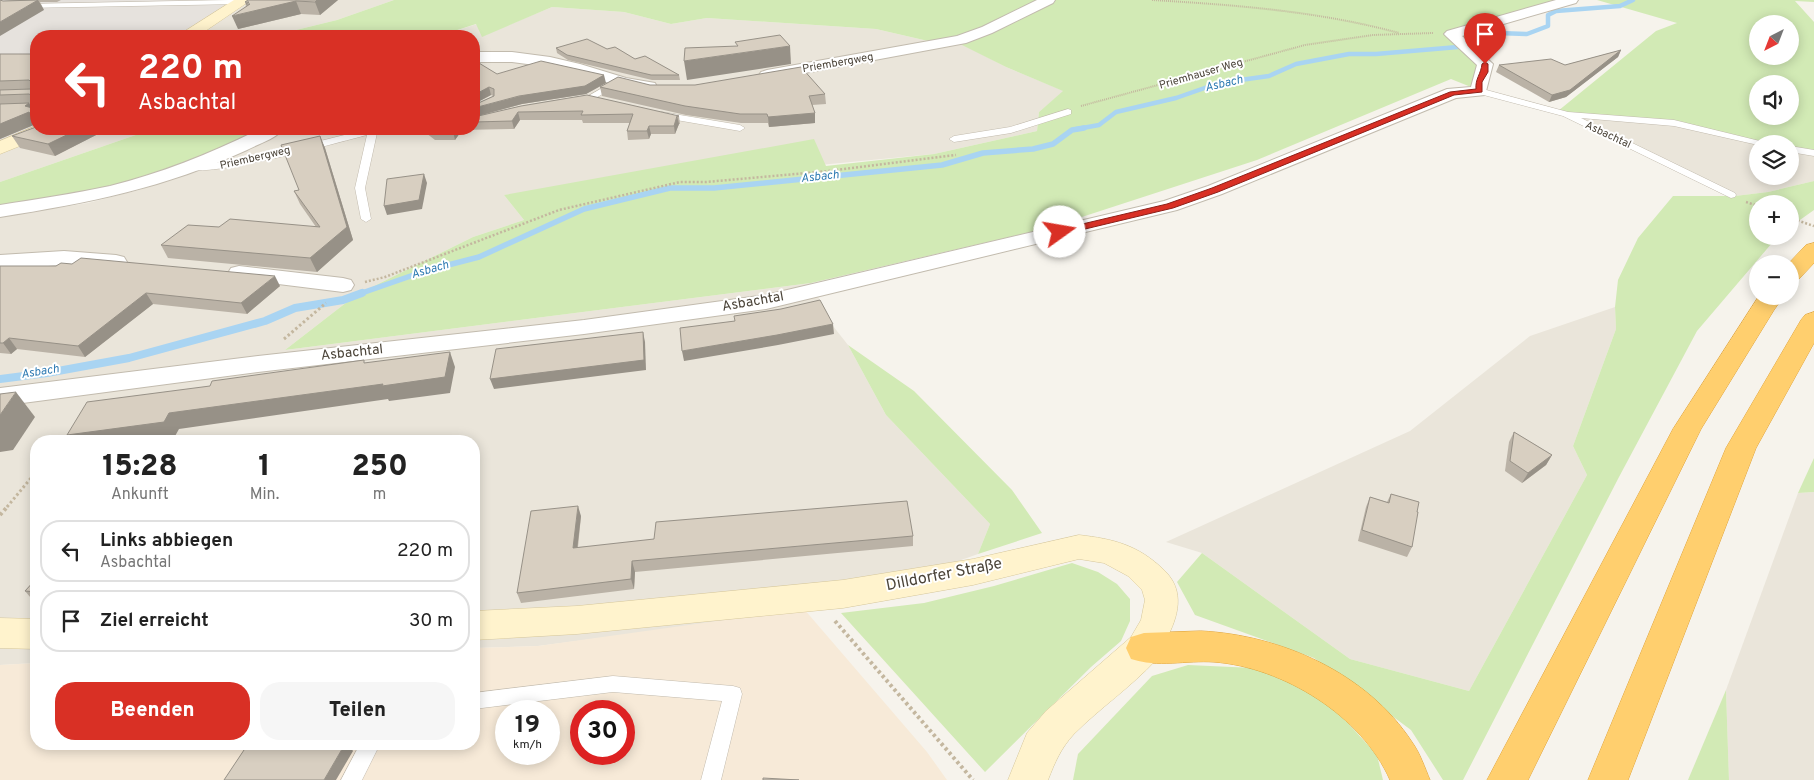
<!DOCTYPE html>
<html lang="de">
<meta charset="utf-8">
<style>
:root{--surface:#fff;--page:#f6f6f6;--text:#222;--muted:#767676;--line:#e0e0e0;--accent:#d93025}
body{margin:0;font-family:Overpass,sans-serif;background:var(--page);color:var(--text);height:100vh;display:flex;flex-direction:column;font-size:19px;white-space:nowrap}
*{box-sizing:border-box;margin:0}
p{font-size:16px;color:var(--muted)}
.icon{flex:none;width:28px;height:28px;fill:none;stroke:currentColor;stroke-width:2;stroke-linecap:round;stroke-linejoin:round}
.map{position:relative;flex:1;overflow:hidden}
.drawer{position:absolute;left:30px;top:435px;width:450px;height:315px;display:flex;flex-direction:column;background:var(--surface);border-radius:20px;box-shadow:0 2px 12px #0003}
.drawer>*{flex:none}
.guide{position:absolute;left:30px;top:30px;width:450px;height:105px;border-radius:20px;box-shadow:0 2px 12px #0003;background:#d93025;color:#fff;overflow:hidden}
.needle{width:32px;rotate:222deg}
.buttons{position:absolute;left:1749px;top:15px;display:grid;gap:10px}
.buttons a{display:grid;place-items:center;width:50px;height:50px;border-radius:50%;background:var(--surface);box-shadow:0 2px 12px #0003;font-size:25px}
.speed{position:absolute;left:495px;top:700px;display:flex;gap:10px;font-size:25px;font-weight:700;text-align:center}
.speed>*{display:grid;place-content:center;width:65px;height:65px;border-radius:50%;background:var(--surface);box-shadow:0 2px 12px #0003;line-height:1}
.speed small{font-size:12px;font-weight:400}
.speed .limit{border:8px solid #d22;background:#fff;color:#111}
.pin{position:absolute;display:grid;place-items:center;width:42px;height:42px;color:#fff;margin:-51px -21px;border-radius:50% 50% 50% 0;rotate:-45deg;box-shadow:0 0 5px #0007}
.pin .icon{rotate:45deg}
.me{position:absolute;width:55px;margin:-28px;rotate:77deg;stroke-linejoin:round;filter:drop-shadow(0 0 4px #0008)}
.turn{display:flex;align-items:center;gap:18px;height:105px;padding:0 25px;font-size:22px}
.turn .icon{width:65px;height:65px;stroke-width:2.5}
.turn b{display:block;font-size:35px;line-height:42px}
.eta{display:flex;justify-content:space-evenly;align-items:center;height:85px;text-align:center}
.eta b{font-size:30px;font-weight:800;line-height:35px}
.button{display:flex;gap:10px;margin-top:auto;padding:10px 25px}
.button a{flex:1;height:58px;border-radius:20px;background:var(--accent);color:#fff;font-size:20px;font-weight:800;line-height:58px;text-align:center}
.button a+a{background:var(--page);color:var(--text)}
ul{padding:0;list-style:none}
li{display:flex;align-items:center;gap:15px;height:62px;margin:0 10px 8px;padding:0 15px;border:2px solid var(--line);border-radius:20px}
li div{flex:1}
li b{display:block;font-size:19px}
li em{font-style:normal}
.map>svg:first-child{display:block}
.residential{fill:#eae5da}
.commercial{fill:#f7ead8;fill-rule:evenodd}
.industrial{fill:#e6e2dd}
.green{fill:#d2eab5;fill-rule:evenodd}
.lines{fill:none;stroke-linecap:round;stroke-linejoin:round}
.stream-far2{stroke:#a9d4f2;stroke-width:4.5}
.stream-far1{stroke:#a9d4f2;stroke-width:5.5}
.stream{stroke:#a9d4f2;stroke-width:8}
.lane-casing{stroke:#c2bbae;stroke-width:1}
.street-casing{stroke:#c2bbae;stroke-width:2}
.secondary-casing{stroke:#d6c79b;stroke-width:1}
.highway-casing{stroke:#e0a43c;stroke-width:1}
.path-far3{stroke:#c4b79f;stroke-width:2;stroke-dasharray:1 1;stroke-linecap:butt}
.path-far2{stroke:#c4b79f;stroke-width:2.5;stroke-dasharray:2 2;stroke-linecap:butt}
.path-far1{stroke:#c4b79f;stroke-width:3;stroke-dasharray:2.5 2.5;stroke-linecap:butt}
.path{stroke:#c4b79f;stroke-width:4;stroke-dasharray:3 3;stroke-linecap:butt}
.lane{fill:#fff;fill-rule:evenodd}
.street{fill:#fff;fill-rule:evenodd}
.secondary{fill:#fff3cd;fill-rule:evenodd}
.highway{fill:#ffcf6e;fill-rule:evenodd}
.wall{fill:#bab2a6}
.shaded-wall{fill:#979187}
.building{fill:#d8cfc1;stroke:#979187}
.route{fill:#d93025;stroke:#8d1f18}
.labels{text-anchor:middle;dominant-baseline:central;stroke-width:4;stroke-linejoin:round;paint-order:stroke}
.far-street-label{font-size:11px;fill:#4b4439;stroke:#fff}
.far-water-label{font-size:12px;font-style:italic;fill:#2e7ab2;stroke:#fff}
.street-label{font-size:14px;fill:#4b4439;stroke:#fff}
.near-street-label{font-size:16px;fill:#4b4439;stroke:#fff}
</style>
<div class="map">
<svg width="1814" height="780" viewBox="0 0 1814 780">
<rect width="100%" height="100%" fill="#f6f3ec"/>
<g class="residential">
<path d="M252,0H394L337,20L296,30L293,36H198Z"/>
<path d="M552,7L624,12L671,24L707,18L876,29L928,41L960,43L1006,67L1064,91L1039,112L1037,131L934,154L504,195L524,220L473,237L356,295L285,350L811,283L833,326L848,345L886,415L990,524L978,554L846,601L748,619L538,646L474,648V441H36V663L0,665V217L88,203L139,190L229,157L289,129H474V36H410L423,33L445,34L477,24L482,36Z"/>
<path d="M1572,115L1674,124L1758,144V176H1790V150L1814,154V181L1768,192L1735,196Z"/>
<path d="M52,129H153L0,182V151Z"/>
<path d="M1615,307L1616,329L1573,446L1587,475L1469,691L1350,659L1202,553L1166,542L1410,431L1530,336Z"/>
<path d="M1814,492V780H1729L1726,690L1798,493Z"/>
</g>
<path class="commercial" d="M804,609L927,752L947,780H0V665L36,663V744H474V648L538,646ZM506,711H549V754H506ZM581,711H624V754H581Z"/>
<path class="industrial" d="M0,0H233L181,36H36V129L0,145Z"/>
<g class="green">
<path d="M394,0H1563L1450,33L1478,58L1476,89L1451,79L1257,160L1048,228L811,283L285,350L356,295L473,237L524,220L504,195L814,139L826,166L934,154L1037,131L1039,112L1063,91L1006,67L960,44L928,41L876,29L707,18L671,24L624,12L552,7L482,37L476,24L445,34L423,33L410,36H293L296,30L337,20Z"/>
<path d="M1597,0H1814V2L1795,1L1814,22V152L1790,149V144H1770L1693,125L1558,111L1656,31L1677,23ZM1758,24H1790V56H1758ZM1758,84H1790V116H1758Z"/>
<path d="M153,129H257C179,175 89,193 0,207V182Z"/>
<path d="M1814,181V210L1790,227V204H1758V236H1778L1697,331L1619,477L1463,780H1443L1411,730L1314,658L1195,615L1177,582L1202,553L1350,659L1469,691L1587,475L1573,446L1616,329L1615,307L1618,280L1638,238L1673,196H1735L1768,192Z"/>
<path d="M848,345L914,391L1012,490L1042,533L978,554L990,524L886,415Z"/>
<path d="M1814,458V492L1798,493Z"/>
<path d="M1072,563L1098,572L1117,584L1130,599V621L1121,641L1091,667L985,772L841,613L924,603L994,586Z"/>
<path d="M1188,665L1254,668L1309,690L1337,711L1377,755L1383,780H1073L1078,754L1152,676Z"/>
<path d="M1726,690L1729,780H1688Z"/>
</g>
<g class="lines">
<path class="stream-far2" d="M1077,129L1099,125L1116,112L1176,98L1219,83L1269,76L1296,64L1349,54H1376L1458,47L1498,33L1527,34L1548,26V15L1556,11L1620,6L1633,0"/>
<path class="stream-far1" d="M359,294L425,271L479,257L584,209L670,188H714L942,165L983,153L1033,149L1053,144L1072,130L1084,128"/>
<path class="stream" d="M0,379L47,373L129,358L265,321L295,308L343,300L362,293"/>
<g class="lane-casing">
<g id="lane">
<path d="M229,0H242L245,2L241,4L24,8L20,6L24,4Z"/>
<path d="M616,80L619,81V85L592,100L589,101L585,98Z"/>
<path d="M1479,88L1568,112L1674,120L1772,144L1758,145L1674,126L1581,118L1735,193L1736,195L1735,197L1731,198L1563,116L1476,93V89Z"/>
<path d="M1068,109L1071,110V114L1011,133L954,142L949,139L954,136L1010,127Z"/>
<path d="M662,112L740,125L745,128L740,131L659,117L657,115Z"/>
<path d="M369,129H386L377,133L365,188L371,219L366,222L361,219L355,188L367,135C339,142 198,182 182,167C185,164 218,163 227,162C274,154 322,140 369,129Z"/>
<path d="M1790,146L1814,150V156L1790,152Z"/>
<path d="M613,676L733,686L740,688L742,694L721,780H701L722,701L613,692L474,709V693Z"/>
<path d="M360,744H380L362,780H341Z"/>
</g>
</g>
<g class="street-casing">
<g id="street">
<path d="M1037,0H1055L1053,3L992,33L966,43L767,80L761,78L759,75L761,72L767,70L957,36L982,27Z"/>
<path d="M1556,0H1578L1576,3L1462,36L1493,64L1485,95L1456,98L1222,194L1177,210L766,309L584,334L258,372L0,406V388L258,356L584,320L766,295L1164,201L1208,186L1447,89L1471,87L1477,65L1447,37L1444,34L1447,31Z"/>
<path d="M474,52H512L550,57L580,64L626,78L655,83L657,87L655,91H639L550,67L512,62H474Z"/>
<path d="M260,129H283C276,139 258,144 247,150C165,188 88,203 0,217V205C37,199 73,194 110,186C162,173 212,153 260,129Z"/>
<path d="M64,251L116,255L124,257L127,262L124,267L116,269L64,265L0,269V255Z"/>
<path d="M239,266L343,278L351,280L354,285L351,290L343,292L231,278L228,273L231,268Z"/>
</g>
</g>
<g class="secondary-casing">
<g id="secondary">
<path d="M234,0H251L198,36H180L182,33Z"/>
<path d="M36,126V129H54L52,133L0,154V141Z"/>
<path d="M1079,535C1114,539 1138,545 1164,570C1186,591 1178,617 1166,640C1163,646 1160,654 1156,660C1131,687 1100,708 1074,734C1061,748 1055,762 1048,780H1008L1027,733L1046,711L1131,637L1141,620L1145,600L1142,590L1128,576L1104,563L1079,559L973,585L843,608L577,634L474,640V611L577,606L843,580L973,559Z"/>
<path d="M0,618L36,619V649L0,648Z"/>
</g>
</g>
<g class="highway-casing">
<g id="highway">
<path d="M1814,243V263L1798,280L1790,282V264H1788L1806,245Z"/>
<path d="M1759,296H1784L1774,310L1701,429L1528,780H1487L1673,429Z"/>
<path d="M1814,312V343L1756,448L1628,780H1588L1726,448L1801,320L1805,315Z"/>
<path d="M1201,631C1281,635 1367,673 1412,742C1420,753 1425,768 1430,780H1390C1362,716 1283,667 1214,662C1187,660 1157,668 1131,659L1126,648L1131,637L1144,633Z"/>
</g>
</g>
<g class="path-far3">
<path d="M1152,0C1235,5 1318,11 1399,33"/>
<path d="M1081,106L1305,45L1373,35L1433,33"/>
</g>
<g class="path-far2">
<path d="M1746,202L1758,206"/>
<path d="M1790,218L1814,226"/>
<path d="M365,282L385,277L559,210L680,182H706L829,171L956,155"/>
</g>
<g class="path-far1">
<path d="M284,339L326,303"/>
<path d="M62,441L69,434"/>
<path d="M7,507L36,472"/>
</g>
<g class="path">
<path d="M0,515L8,506"/>
<path d="M835,621L973,780"/>
</g>
<use href="#lane" class="lane"/>
<use href="#street" class="street"/>
<use href="#secondary" class="secondary"/>
<use href="#highway" class="highway"/>
</g>
<g class="wall">
<path d="M14,0H61L57,2H40L44,10L3,1Z"/>
<path d="M248,0H338L320,15L301,14L238,29L246,6L245,2Z"/>
<path d="M556,48L607,49L679,75L680,80H652L568,60L557,53Z"/>
<path d="M1621,50L1618,57L1566,97L1549,102L1496,72L1499,65H1565Z"/>
<path d="M0,54H36V124L0,139Z"/>
<path d="M497,74L606,83L586,94L522,104L486,114L521,106L679,116L680,124H679L675,134H651L649,139L628,140L627,131L630,123H583L582,120H520L514,129L462,130L455,140H435L421,129H474V105L493,96L491,95L474,104Z"/>
<path d="M650,85L825,94L826,104L812,105L815,113V123L769,127L768,123H741L686,115L602,96L600,87Z"/>
<path d="M36,129H98L100,133L55,156L20,148L12,136Z"/>
<path d="M320,136L325,148L353,240L317,272L168,258L161,245L219,227H316L300,204L294,191L299,190Z"/>
<path d="M0,266L280,286L247,314L153,304L85,357L17,349L11,354L0,353Z"/>
<path d="M1514,432L1552,455L1546,465L1522,483L1505,471L1509,442Z"/>
<path d="M1391,494L1417,512L1412,547L1407,557L1358,541L1366,507L1370,497L1387,502Z"/>
<path d="M581,516L578,547L913,536V546L635,572L634,589L521,603L517,593Z"/>
<path d="M36,579V604L25,591Z"/>
</g>
<g class="shaded-wall">
<path d="M38,0L44,10L0,36V22Z"/>
<path d="M317,0H338L320,15L315,2Z"/>
<path d="M296,1L301,14L238,29L232,16Z"/>
<path d="M790,46L791,64L687,80L684,61Z"/>
<path d="M1621,50L1618,57L1566,97L1549,102L1552,95Z"/>
<path d="M604,75L606,83L586,94L522,104L474,117V108Z"/>
<path d="M489,87L491,95L474,104V95Z"/>
<path d="M36,98V111L31,102Z"/>
<path d="M29,103L36,115H31L36,124L0,139V124Z"/>
<path d="M518,112L520,120L514,129L512,121Z"/>
<path d="M815,113V123L769,127L768,117Z"/>
<path d="M677,116L679,124L675,134L674,126Z"/>
<path d="M649,126L651,134L649,139L647,131Z"/>
<path d="M79,129H98L100,133L55,156L48,144Z"/>
<path d="M455,129H461L462,130L455,140L453,131Z"/>
<path d="M320,136L325,148L353,240L317,272L310,258L347,227Z"/>
<path d="M424,174L427,183L422,209L387,215L384,206Z"/>
<path d="M275,276L280,286L247,314L241,303Z"/>
<path d="M146,293L153,304L85,357L78,346Z"/>
<path d="M833,324L834,334L778,345L684,361L682,351Z"/>
<path d="M643,332L645,342L646,370L494,389L490,379Z"/>
<path d="M9,338L17,349L11,354L3,343Z"/>
<path d="M450,352L455,367L450,393L389,401L388,399L179,429L174,438L150,441H71L67,435Z"/>
<path d="M16,392L35,417L13,450L0,452V415Z"/>
<path d="M1552,455L1546,465L1522,483L1528,473Z"/>
<path d="M578,506L581,516L576,558L573,548Z"/>
<path d="M632,561L635,572L634,589L631,579Z"/>
<path d="M345,744H348L353,751L336,780H324Z"/>
</g>
<g class="building">
<path d="M0,0L3,1L38,0L0,22Z"/>
<path d="M248,0H317L315,2L296,1L232,16L250,4H246L249,2H245Z"/>
<path d="M780,35L790,46L684,61L685,48L738,46L735,42Z"/>
<path d="M587,39L607,49L615,47L635,59L645,56L679,75H651L567,55L556,48Z"/>
<path d="M1621,50L1570,90L1552,95L1499,65L1551,59L1565,65Z"/>
<path d="M0,54H36V98L31,102V95L29,94L0,95V90L31,89V82L29,80L0,81Z"/>
<path d="M474,60L497,74L541,61L604,75L585,86L519,96L474,108V105L494,96V89L489,87L474,95Z"/>
<path d="M801,67L825,94L809,96L815,113L768,117L767,114H740L685,106L600,87L618,77L650,85H695Z"/>
<path d="M587,95L679,116H677L674,126H649L647,131H627L633,114L581,115L583,111L518,112L512,121L474,122V117L521,106Z"/>
<path d="M29,103L25,106L36,109V115H31L29,112L0,124V104Z"/>
<path d="M36,127V129H79L48,144L12,136Z"/>
<path d="M429,129H455L453,131L433,132Z"/>
<path d="M320,136L347,227L310,258L161,245L188,225L219,227L230,219L320,227L294,191L299,190L281,145Z"/>
<path d="M424,174L419,200L384,206L387,179Z"/>
<path d="M81,258L275,276L241,303L146,293L78,346L9,338L3,343H0V266H56L61,263L72,264Z"/>
<path d="M820,300L833,324L777,335L682,351L680,328L735,321L734,316L781,309Z"/>
<path d="M643,332L644,360L490,379L496,349Z"/>
<path d="M450,352L445,377L382,386L383,384L169,413L164,422L67,435L87,402L210,386L212,381L364,360V363Z"/>
<path d="M16,392L0,415V394Z"/>
<path d="M1514,432L1552,455L1528,473L1510,461Z"/>
<path d="M1391,494L1419,502L1417,512H1418L1412,547L1362,530L1370,497L1389,503Z"/>
<path d="M907,501L913,536L632,561L631,579L517,593L531,511L578,506L573,548L654,539L656,522Z"/>
<path d="M36,579V592L25,591Z"/>
<path d="M248,744H345L324,780H224Z"/>
<path d="M763,778L799,780H763Z"/>
</g>
<path class="route" d="M1485,62L1488,64V72L1482,82V92L1454,95L1218,192L1173,208L1060,235L1056,232L1057,230L1167,204L1212,188L1450,92L1476,89C1475,79 1481,74 1482,64Z"/>
<g class="labels">
<g class="far-street-label">
<text transform="translate(838 63) rotate(-10)">Priembergweg</text>
<text transform="translate(1201 74) rotate(-16)">Priemhauser Weg</text>
<text transform="translate(1608 135) rotate(25)">Asbachtal</text>
<text transform="translate(255 158) rotate(-13)">Priembergweg</text>
</g>
<g class="far-water-label">
<text transform="translate(1224 84) rotate(-13)">Asbach</text>
<text transform="translate(820 177) rotate(-6)">Asbach</text>
<text transform="translate(430 270) rotate(-16)">Asbach</text>
<text transform="translate(40 372) rotate(-9)">Asbach</text>
</g>
<g class="street-label">
<text transform="translate(753 302) rotate(-10)">Asbachtal</text>
<text transform="translate(352 353) rotate(-6)">Asbachtal</text>
</g>
<g class="near-street-label">
<text transform="translate(944 575) rotate(-11)">Dilldorfer Straße</text>
</g>
</g>
</svg>
<div class="buttons">
<a><svg class="needle" viewBox="-14 -14 28 28"><path d="M0-13l5 13h-10z" fill="#e53935"/><path d="M0 13l5-13h-10z" fill="#767676"/></svg></a>
<a><svg class="icon" aria-label="sound" viewBox="0 0 24 24"><path d="M4 9h4l5-4v14l-5-4H4zM17 9q2 3 0 6"/></svg></a>
<a><svg class="icon" aria-label="layers" viewBox="0 0 24 24"><path d="M12 4l9 5-9 5-9-5zM3 14l9 5 9-5"/></svg></a>
<a>+</a>
<a>−</a>
</div>
<div class="speed"><div>19<small>km/h</small></div><div class="limit">30</div></div>
<div class="pin" style="left:1485px;top:64px;background:#d93025"><svg class="icon" aria-label="arrive" viewBox="0 0 24 24"><path d="M6 21V4h12l-3 4 3 4H6"/></svg></div>
<svg class="me" style="left:1060px;top:232px" viewBox="-20 -20 40 40"><circle r="19" fill="#fff"/><path d="M0-13L10 11 0 6-10 11z" fill="#d93025"/></svg>
<div class="guide">
<div class="turn"><svg class="icon" aria-label="left" viewBox="0 0 24 24"><path d="M17 20v-9H6M10 6l-5 5 5 5"/></svg><div><b>220 m</b>Asbachtal</div></div>
</div>
<section class="drawer">
<div class="eta">
<div><b>15:28</b><p>Ankunft</p></div>
<div><b>1</b><p>Min.</p></div>
<div><b>250</b><p>m</p></div>
</div>
<ul>
<li><svg class="icon" aria-label="left" viewBox="0 0 24 24"><path d="M17 20v-9H6M10 6l-5 5 5 5"/></svg><div><b>Links abbiegen</b><p>Asbachtal</p></div><em>220 m</em></li>
<li><svg class="icon" aria-label="arrive" viewBox="0 0 24 24"><path d="M6 21V4h12l-3 4 3 4H6"/></svg><div><b>Ziel erreicht</b></div><em>30 m</em></li>
</ul>
<div class="button"><a>Beenden</a><a>Teilen</a></div>
</section>
</div>
